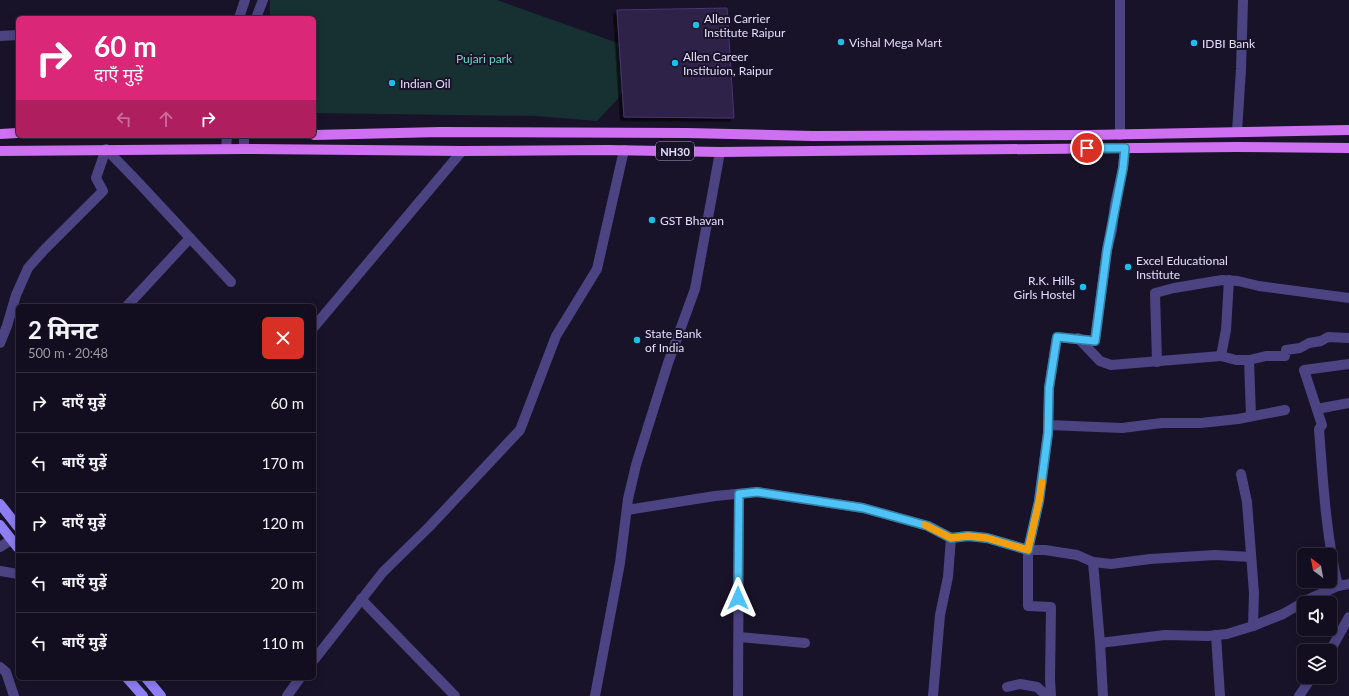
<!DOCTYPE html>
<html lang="hi">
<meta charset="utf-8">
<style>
:root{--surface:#130e1f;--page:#201c2c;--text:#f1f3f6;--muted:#9d9ca4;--line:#322e3d}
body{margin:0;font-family:Lato,"Noto Sans Devanagari",sans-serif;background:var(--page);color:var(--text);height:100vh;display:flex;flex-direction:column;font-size:15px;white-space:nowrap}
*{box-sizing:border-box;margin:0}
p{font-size:13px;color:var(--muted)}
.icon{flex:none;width:22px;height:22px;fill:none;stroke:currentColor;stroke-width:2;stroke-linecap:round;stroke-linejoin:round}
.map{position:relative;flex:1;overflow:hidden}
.side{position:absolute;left:16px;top:304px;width:300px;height:376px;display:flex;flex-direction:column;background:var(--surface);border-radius:6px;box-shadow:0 2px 10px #0003,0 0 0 1px var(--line)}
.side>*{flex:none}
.hud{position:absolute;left:16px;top:16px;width:300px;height:122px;border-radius:6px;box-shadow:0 2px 10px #0003,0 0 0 1px var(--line);background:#db2777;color:#fff;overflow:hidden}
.needle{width:26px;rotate:328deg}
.tools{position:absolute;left:1297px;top:548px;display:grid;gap:8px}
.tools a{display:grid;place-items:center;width:40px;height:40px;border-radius:6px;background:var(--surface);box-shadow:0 2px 10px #0003,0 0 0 1px var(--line);font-size:20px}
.pin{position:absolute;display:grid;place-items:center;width:34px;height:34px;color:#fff;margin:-17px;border:2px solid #fff;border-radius:50%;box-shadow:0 1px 4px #0007}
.me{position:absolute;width:44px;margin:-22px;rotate:0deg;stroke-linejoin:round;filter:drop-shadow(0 0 3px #0008)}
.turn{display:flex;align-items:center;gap:14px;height:84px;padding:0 12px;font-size:18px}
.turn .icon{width:52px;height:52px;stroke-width:2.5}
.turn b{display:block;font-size:28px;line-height:34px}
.lanes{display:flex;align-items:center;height:38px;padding:0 12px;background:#0003;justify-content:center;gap:20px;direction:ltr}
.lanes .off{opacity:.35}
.round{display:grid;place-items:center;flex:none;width:42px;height:42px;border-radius:6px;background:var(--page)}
.headline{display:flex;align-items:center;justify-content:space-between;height:68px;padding:0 12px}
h1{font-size:24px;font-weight:700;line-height:30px}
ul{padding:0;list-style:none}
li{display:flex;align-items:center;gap:12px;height:60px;padding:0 12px;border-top:1px solid var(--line)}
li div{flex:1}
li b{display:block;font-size:15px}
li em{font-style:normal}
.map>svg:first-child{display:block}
.green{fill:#173032}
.building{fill:#2d2148;stroke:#483571;filter:url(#shadow)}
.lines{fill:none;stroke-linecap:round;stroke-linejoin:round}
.minor{stroke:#4c4383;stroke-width:10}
.tertiary{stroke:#4c4383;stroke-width:10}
.secondary{stroke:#8e7ef3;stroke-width:10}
.primary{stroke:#ce70f1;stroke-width:10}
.route-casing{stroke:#337fa1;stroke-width:10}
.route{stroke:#4fc3f7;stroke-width:7}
.slow{stroke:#f59e0b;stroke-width:7}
.poi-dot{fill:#1dbfe9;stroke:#191329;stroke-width:1.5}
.labels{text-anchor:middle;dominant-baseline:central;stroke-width:4;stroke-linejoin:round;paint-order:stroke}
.shield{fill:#191329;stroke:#a8a1bd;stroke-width:1}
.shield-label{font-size:11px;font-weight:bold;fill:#e5defc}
.poi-label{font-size:12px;fill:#e5defc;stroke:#191329;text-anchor:start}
.park-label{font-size:12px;fill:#70d6c7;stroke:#191329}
</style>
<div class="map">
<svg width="1349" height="696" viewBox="0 0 1349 696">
<defs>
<filter id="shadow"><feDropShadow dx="-3.5" dy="3.5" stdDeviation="0" flood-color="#0009"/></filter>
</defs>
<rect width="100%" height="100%" fill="#191329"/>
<path class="green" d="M270,0H497L657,57L597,121L537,116L314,113V18H270Z"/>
<path class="building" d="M727,8L734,118L624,117L617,10Z"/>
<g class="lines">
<g class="minor">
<path d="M0,36L18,35"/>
<path d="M1237,132L1241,69L1243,0"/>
<path d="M1120,135V0"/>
<path d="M127,306L190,238"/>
<path d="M314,327L462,151"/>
<path d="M1078,338L1100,361L1111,365L1221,356L1236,360H1249L1266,356H1285L1286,350L1300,348L1309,343L1321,341L1328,337L1349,338"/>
<path d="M0,343L7,326L16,295L28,268L44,250L103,191L96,178L106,149L138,182L231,282"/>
<path d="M1221,356L1226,330L1229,280"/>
<path d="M1249,360L1251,416"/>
<path d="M1157,362L1155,293L1174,288L1222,280L1238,281L1259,286L1349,298"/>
<path d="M1317,409L1349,403"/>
<path d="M1048,425L1122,428L1162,423H1201L1238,419L1285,410"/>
<path d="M1241,474L1247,502L1254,593L1253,626"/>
<path d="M627,510L715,496L757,492L863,508L928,526L951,538L968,536L987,538L1028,550H1045L1077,555L1093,562L1111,564L1150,559L1215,555L1251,557"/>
<path d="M0,547L11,540"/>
<path d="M1093,562L1100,643L1103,696"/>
<path d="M0,571L18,574"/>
<path d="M1338,586C1326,535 1323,482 1319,429L1322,425L1304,370L1349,364"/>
<path d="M361,599L455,696"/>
<path d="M1216,635L1220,696"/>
<path d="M739,637L805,643"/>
<path d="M1100,643L1165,635L1208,636L1227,634L1253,626L1283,614L1309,599L1338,586L1349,584"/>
<path d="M1330,651L1349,617"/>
<path d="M314,660L383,572L429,527L520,430L556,336L597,269L624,150"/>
<path d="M0,667L6,672L14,696"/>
<path d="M1007,687L1020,684L1037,687L1047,696"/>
<path d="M287,696L300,678"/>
<path d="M595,696L620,563L628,499L636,465L668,363L695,289L720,152"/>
<path d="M738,696L739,494"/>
<path d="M933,696L940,615L948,577L951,538"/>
<path d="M1051,696L1050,679L1051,607L1028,606V550L1039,501L1048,433L1049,388L1057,337L1095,341L1107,250L1112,230L1115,204L1123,168L1125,148"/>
<path d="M1299,696L1312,677"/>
</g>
<g class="tertiary">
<path d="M239,18L245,0"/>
<path d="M256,18L263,0"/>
<path d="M226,149L227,136"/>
<path d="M244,149V136"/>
</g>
<g class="secondary">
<path d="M0,504L18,527"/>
<path d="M0,525L18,548"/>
<path d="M127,678L143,696"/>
<path d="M146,678L161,696"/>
</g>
<g class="primary">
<path d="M0,134L18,133"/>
<path d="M314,135L440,132L687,133L813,136L1089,135L1349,130"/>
<path d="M0,151L244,149L462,151L607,150L720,152L1236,147L1349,148"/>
</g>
</g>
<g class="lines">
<g class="route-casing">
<path id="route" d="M738,598L739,494L757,492L863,508L928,526L951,538L968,536L987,538L1028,550L1039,501L1048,433L1049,388L1057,337L1095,341L1107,250L1123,168L1125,148H1087"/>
</g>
<use href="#route" class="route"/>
<path class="slow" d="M925,525L951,538L968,536L987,538L1028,550L1039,501L1042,482"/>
</g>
<g class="poi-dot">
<circle cx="696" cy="25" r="4"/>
<circle cx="841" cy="42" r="4"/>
<circle cx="1194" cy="43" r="4"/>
<circle cx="675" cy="63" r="4"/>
<circle cx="392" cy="83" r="4"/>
<circle cx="652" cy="220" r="4"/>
<circle cx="1128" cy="267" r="4"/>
<circle cx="1083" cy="287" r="4"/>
<circle cx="637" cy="340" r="4"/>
</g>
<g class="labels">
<rect class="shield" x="656" y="142" width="38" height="18" rx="3"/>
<g class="shield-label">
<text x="675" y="151">NH30</text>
</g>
<g class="poi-label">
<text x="704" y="18">Allen Carrier<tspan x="704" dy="14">Institute Raipur</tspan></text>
<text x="849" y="42">Vishal Mega Mart</text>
<text x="1202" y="43">IDBI Bank</text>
<text x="683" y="56">Allen Career<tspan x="683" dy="14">Instituion, Raipur</tspan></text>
<text x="400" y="83">Indian Oil</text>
<text x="660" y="220">GST Bhavan</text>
<text x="1136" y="260">Excel Educational<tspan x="1136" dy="14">Institute</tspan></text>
<text x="1075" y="280" text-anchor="end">R.K. Hills<tspan x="1075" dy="14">Girls Hostel</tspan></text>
<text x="645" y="333">State Bank<tspan x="645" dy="14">of India</tspan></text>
</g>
<g class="park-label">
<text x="484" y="58">Pujari park</text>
</g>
</g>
</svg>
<div class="tools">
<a><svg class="needle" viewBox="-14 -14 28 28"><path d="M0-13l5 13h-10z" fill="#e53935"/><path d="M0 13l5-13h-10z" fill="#9d9ca4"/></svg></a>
<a><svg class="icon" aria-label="sound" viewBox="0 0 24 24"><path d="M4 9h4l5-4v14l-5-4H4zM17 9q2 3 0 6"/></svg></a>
<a><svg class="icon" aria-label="layers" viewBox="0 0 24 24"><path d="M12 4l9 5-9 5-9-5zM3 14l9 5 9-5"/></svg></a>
</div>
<div class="pin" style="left:1087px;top:148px;background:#d93025"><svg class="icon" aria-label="arrive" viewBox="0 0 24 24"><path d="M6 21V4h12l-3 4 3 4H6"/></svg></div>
<svg class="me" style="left:738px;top:598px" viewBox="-20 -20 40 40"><path d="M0-17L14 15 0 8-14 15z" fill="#4fc3f7" stroke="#fff" stroke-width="4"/></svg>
<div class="hud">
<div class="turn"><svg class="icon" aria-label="right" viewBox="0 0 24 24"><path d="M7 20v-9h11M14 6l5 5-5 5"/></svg><div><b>60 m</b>दाएँ मुड़ें</div></div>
<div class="lanes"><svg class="icon off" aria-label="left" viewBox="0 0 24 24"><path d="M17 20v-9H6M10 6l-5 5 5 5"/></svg><svg class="icon off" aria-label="ahead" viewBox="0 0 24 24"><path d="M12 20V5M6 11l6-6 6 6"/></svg><svg class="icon" aria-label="right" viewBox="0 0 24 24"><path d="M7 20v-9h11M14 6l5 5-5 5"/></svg></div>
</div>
<section class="side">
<div class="headline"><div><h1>2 मिनट</h1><p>500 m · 20:48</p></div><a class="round" style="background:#d93025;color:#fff"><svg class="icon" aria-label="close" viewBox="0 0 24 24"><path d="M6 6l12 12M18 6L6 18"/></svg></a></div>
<ul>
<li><svg class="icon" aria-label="right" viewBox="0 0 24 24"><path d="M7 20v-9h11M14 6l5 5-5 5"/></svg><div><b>दाएँ मुड़ें</b></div><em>60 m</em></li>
<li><svg class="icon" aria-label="left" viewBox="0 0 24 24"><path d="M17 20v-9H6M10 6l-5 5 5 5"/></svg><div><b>बाएँ मुड़ें</b></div><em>170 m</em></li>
<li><svg class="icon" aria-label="right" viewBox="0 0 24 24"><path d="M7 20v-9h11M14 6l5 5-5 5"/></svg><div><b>दाएँ मुड़ें</b></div><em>120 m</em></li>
<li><svg class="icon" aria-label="left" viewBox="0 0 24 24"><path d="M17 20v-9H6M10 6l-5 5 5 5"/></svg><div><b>बाएँ मुड़ें</b></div><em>20 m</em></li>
<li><svg class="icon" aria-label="left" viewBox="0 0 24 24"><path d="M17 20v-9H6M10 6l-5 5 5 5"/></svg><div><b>बाएँ मुड़ें</b></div><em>110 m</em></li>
</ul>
</section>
</div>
